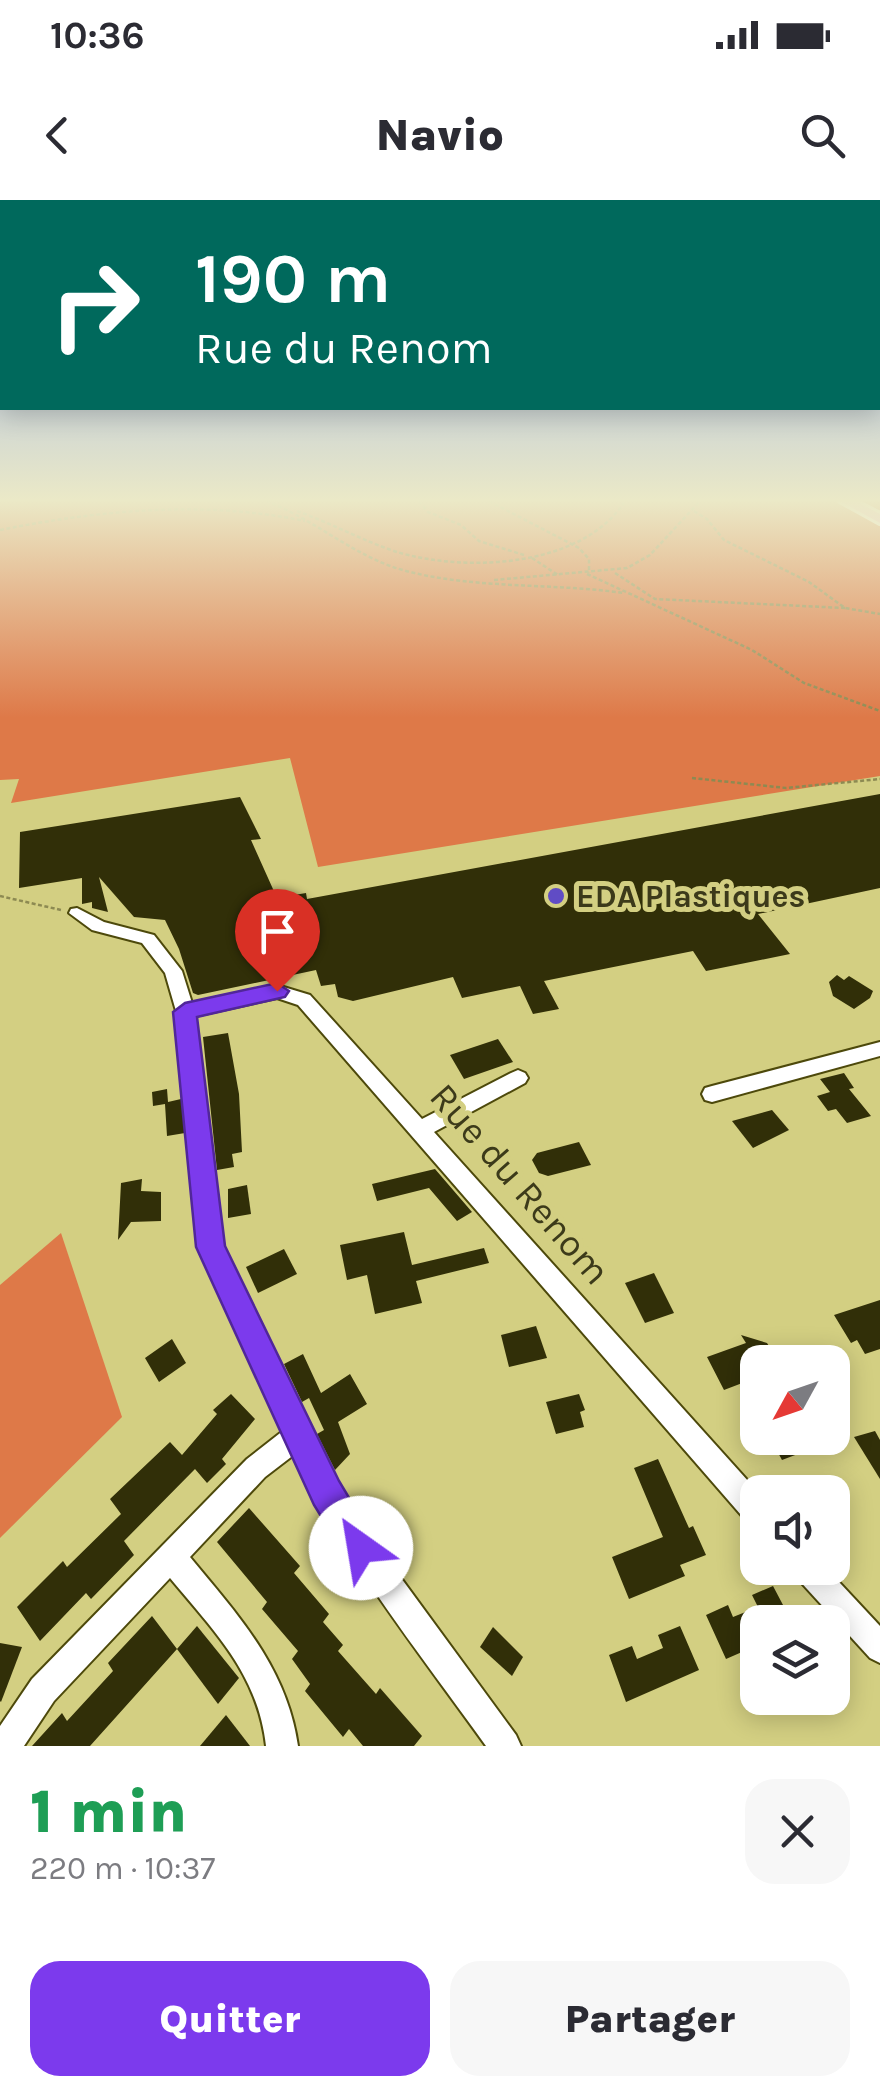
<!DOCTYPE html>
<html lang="fr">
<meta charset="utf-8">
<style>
:root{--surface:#fff;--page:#f7f7f7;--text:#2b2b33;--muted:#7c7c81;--accent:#7c3aed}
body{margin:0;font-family:Karla,sans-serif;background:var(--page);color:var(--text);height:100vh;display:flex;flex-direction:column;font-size:38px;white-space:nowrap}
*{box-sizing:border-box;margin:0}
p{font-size:32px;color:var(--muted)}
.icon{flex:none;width:55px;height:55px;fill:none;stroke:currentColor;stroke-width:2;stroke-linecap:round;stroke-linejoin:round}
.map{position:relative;height:1546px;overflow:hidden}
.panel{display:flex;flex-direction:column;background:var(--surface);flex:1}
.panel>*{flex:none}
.hud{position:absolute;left:0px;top:0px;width:880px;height:210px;box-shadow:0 5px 25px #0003;background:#00695c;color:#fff;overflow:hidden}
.needle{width:65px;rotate:230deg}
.fabs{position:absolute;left:740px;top:1145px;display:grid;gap:20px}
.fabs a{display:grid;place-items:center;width:110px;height:110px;border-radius:20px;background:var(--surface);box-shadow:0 5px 25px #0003;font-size:50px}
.pin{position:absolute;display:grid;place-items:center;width:85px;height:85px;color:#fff;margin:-102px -42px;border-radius:50% 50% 50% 0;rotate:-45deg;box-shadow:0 0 10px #0007}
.pin .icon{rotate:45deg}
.me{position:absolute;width:110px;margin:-55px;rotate:328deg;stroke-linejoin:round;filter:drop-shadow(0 0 8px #0008)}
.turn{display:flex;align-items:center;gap:35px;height:210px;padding:0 30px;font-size:45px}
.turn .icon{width:130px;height:130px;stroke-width:2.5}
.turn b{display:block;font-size:70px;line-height:85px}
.round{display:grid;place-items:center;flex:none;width:105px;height:105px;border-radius:30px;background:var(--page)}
.summary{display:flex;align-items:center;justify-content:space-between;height:170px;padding:0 30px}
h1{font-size:60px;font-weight:800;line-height:75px;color:#1e9e55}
.action{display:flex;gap:20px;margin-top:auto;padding:20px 30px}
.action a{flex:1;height:115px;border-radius:30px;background:var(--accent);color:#fff;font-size:40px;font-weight:800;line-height:115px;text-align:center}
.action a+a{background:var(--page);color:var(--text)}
.status{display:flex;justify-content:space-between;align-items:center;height:70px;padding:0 50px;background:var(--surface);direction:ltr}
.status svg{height:28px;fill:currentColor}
header{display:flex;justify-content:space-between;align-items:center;height:130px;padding:0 30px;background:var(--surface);font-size:45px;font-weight:800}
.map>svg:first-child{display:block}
.forest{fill:#de7948}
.building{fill:#312f08}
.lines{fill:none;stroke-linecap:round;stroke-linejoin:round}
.minor-casing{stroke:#4d490b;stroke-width:4}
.major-casing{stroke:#fff;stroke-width:6}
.path{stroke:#8d8a52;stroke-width:2.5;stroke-dasharray:4 2.5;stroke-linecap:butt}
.minor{fill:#fff;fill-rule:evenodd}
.major{fill:#febde3;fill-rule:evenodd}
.route{fill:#7c3aed;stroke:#51269a;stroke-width:2.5}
.poi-dot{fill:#604cc5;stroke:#d3cf82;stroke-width:4}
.labels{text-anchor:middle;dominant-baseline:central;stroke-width:10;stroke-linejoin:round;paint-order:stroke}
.poi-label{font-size:32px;font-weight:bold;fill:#3c3a1a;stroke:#d3cf82;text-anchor:start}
.near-street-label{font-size:38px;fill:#3c3a1a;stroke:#d3cf82}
</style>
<div class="status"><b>10:36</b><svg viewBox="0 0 49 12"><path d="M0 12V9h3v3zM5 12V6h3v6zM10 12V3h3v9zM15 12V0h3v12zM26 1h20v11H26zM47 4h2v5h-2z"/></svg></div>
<header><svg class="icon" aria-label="back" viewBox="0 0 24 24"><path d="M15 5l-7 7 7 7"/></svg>Navio<svg class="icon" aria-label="search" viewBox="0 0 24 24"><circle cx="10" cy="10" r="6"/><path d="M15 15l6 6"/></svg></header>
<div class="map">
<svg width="880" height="1546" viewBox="0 0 880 1546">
<rect width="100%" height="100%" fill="#d3cf82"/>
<g class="forest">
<path d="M0,301H880V576L318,667L290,558L11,603L19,579L0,580Z"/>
<path d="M61,1033L122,1217L0,1338V1085Z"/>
</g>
<g class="building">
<path d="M880,594V688L758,714L790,754L706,771L693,751L544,781L559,809L533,814L520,786L462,798L453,777L353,801L338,797L335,784L321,786L316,770L198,795L193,793L179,749L165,720L134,717L99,677L108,712L92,708V702L82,704V678L19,688L20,632L240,597L261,639L251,640L277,698L306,693L307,699Z"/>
<path d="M837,775L844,780L849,776L873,791L870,798L854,809L833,796L829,782Z"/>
<path d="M228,833L239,894L242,952L232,954L234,967L217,970L203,837Z"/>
<path d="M498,839L513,862L464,879L450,855Z"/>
<path d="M844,873L854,888L849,889L871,916L847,923L836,909L828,911L817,896L830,892L820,879Z"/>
<path d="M167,889L168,902L181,899L185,933L167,936L165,904L153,906L152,892Z"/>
<path d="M772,910L789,930L753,948L732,921Z"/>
<path d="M579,942L591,965L548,976L539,973L532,960L537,953Z"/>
<path d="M435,969L472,1012L457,1021L429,988L377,1001L372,984Z"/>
<path d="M142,979L141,991L161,992V1021L131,1022L118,1040L121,983Z"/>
<path d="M247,985L251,1014L228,1018V989Z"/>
<path d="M404,1032L412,1065L484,1048L489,1063L416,1081L422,1103L375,1114L367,1075L347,1080L340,1045Z"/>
<path d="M284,1049L297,1074L258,1093L246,1067Z"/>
<path d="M654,1073L674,1113L645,1123L625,1083Z"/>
<path d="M880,1100V1149L865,1154L857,1140L851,1143L834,1115Z"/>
<path d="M536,1126L547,1158L509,1167L501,1135Z"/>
<path d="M741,1135L767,1143L779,1162H758V1177L724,1190L707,1157L746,1143Z"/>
<path d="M172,1139L186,1163L159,1182L145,1158Z"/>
<path d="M303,1154L321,1193L350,1174L367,1204L338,1222L350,1254L335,1270L317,1234L324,1230L309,1198L302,1202L284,1164Z"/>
<path d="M231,1194L255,1219L222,1259L226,1264L207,1283L195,1269L124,1341L134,1355L91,1399L86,1393L40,1441L17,1407L63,1361L67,1367L121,1314L110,1299L170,1242L182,1255L217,1214L213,1210Z"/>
<path d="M579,1194L585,1210L580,1212L584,1227L556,1234L546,1202Z"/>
<path d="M875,1231L880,1240V1279L854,1237Z"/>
<path d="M770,1238H805L811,1249L782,1260Z"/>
<path d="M658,1259L689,1328L693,1326L706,1355L680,1365L685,1376L629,1399L612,1357L663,1337L634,1268Z"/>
<path d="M249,1308L300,1366L294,1373L329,1414L323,1422L343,1445L338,1451L376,1494L380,1488L422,1536L414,1546H363L349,1529L343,1537L305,1491L310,1484L292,1459L298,1451L262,1409L267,1402L217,1342Z"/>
<path d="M773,1386L792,1422H758V1445L726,1459L706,1415L728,1405L733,1417L758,1407L752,1395Z"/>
<path d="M152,1416L177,1449L90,1546H32L62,1513L67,1521L113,1471L108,1463Z"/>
<path d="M197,1426L239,1478L218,1504L177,1449Z"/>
<path d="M680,1426L699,1470L626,1502L609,1455L632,1446L637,1459L663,1448L658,1435Z"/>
<path d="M493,1427L523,1457L512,1476L480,1447Z"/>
<path d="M0,1443L22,1447L1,1502L0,1501Z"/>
<path d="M226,1515L250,1546H200Z"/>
</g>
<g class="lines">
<g class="minor-casing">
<g id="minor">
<path d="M77,708L104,722L154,735L182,771L192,803L277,785L310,795L422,919L511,873L518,870L525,873L528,878L525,883L434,932L758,1292V1326L748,1323L298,805L277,798L195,816L222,1046L337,1283L371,1337L516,1535L521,1546H486C419,1452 344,1360 295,1254L265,1277L190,1357C238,1415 287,1468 298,1546H266C258,1474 214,1431 170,1378L54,1501L24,1546H0V1526L32,1479L247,1259L284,1230L200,1047L176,811L165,773L142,743L92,730L69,713L71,709Z"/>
<path d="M880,842V856L712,902L705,900L702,894L705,888L712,886Z"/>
<path d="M793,1368H826L880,1426V1463L870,1458L797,1378Z"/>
</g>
</g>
<g class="major-casing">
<path id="major" d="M840,301H855L880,314V323Z"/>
</g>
<g class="path">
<path d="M266,301C317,320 356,359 410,372C479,389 554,383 624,393"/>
<path d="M419,301L428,312L461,325L479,341L524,355"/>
<path d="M489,301L579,348L589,359V373"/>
<path d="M297,311C331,323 363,341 397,352C467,373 583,367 625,301"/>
<path d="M694,311L707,319L724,340L809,382L845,408L880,414"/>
<path d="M0,330C99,310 205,300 305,321"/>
<path d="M532,358L558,375"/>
<path d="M615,373L655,399L845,408"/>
<path d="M587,374L752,450L804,483L880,511"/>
<path d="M494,380L627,368L650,355L700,301"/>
<path d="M692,578L786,588L880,579"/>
<path d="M0,696L61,710"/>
</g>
<use href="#minor" class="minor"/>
<use href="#major" class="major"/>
</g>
<linearGradient id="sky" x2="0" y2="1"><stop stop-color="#8caaf1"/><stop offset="0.58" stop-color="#ebe9c7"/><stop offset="1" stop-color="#ebe9c7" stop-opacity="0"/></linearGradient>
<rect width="880" height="518" fill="url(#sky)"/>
<path class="route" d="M277,783L289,791L285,797L197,817L225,1046L339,1281L379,1348L374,1360L361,1366L348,1360L314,1305L196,1047L173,812L185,803Z"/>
<circle class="poi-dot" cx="556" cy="696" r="10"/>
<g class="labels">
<g class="poi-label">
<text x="576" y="696">EDA Plastiques</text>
</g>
<g class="near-street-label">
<text transform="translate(520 984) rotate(49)">Rue du Renom</text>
</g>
</g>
</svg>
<div class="fabs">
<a><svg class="needle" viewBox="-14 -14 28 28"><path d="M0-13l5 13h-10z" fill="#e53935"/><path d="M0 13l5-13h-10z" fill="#7c7c81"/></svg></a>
<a><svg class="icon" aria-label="sound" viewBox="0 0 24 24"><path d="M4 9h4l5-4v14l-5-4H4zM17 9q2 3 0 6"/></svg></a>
<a><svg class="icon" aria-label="layers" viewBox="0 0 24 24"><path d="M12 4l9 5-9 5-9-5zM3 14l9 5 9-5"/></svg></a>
</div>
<div class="pin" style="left:277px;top:791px;background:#d93025"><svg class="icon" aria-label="arrive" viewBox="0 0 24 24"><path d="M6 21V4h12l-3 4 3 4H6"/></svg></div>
<svg class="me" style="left:361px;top:1348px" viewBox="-20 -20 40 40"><circle r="19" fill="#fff"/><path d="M0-13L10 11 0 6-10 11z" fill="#7c3aed"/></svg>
<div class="hud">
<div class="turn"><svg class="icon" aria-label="right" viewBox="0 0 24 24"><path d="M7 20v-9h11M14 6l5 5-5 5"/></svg><div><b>190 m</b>Rue du Renom</div></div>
</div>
</div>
<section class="panel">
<div class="summary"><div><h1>1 min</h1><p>220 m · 10:37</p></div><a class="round"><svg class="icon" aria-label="close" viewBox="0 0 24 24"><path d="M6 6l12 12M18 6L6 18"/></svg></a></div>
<div class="action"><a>Quitter</a><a>Partager</a></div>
</section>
